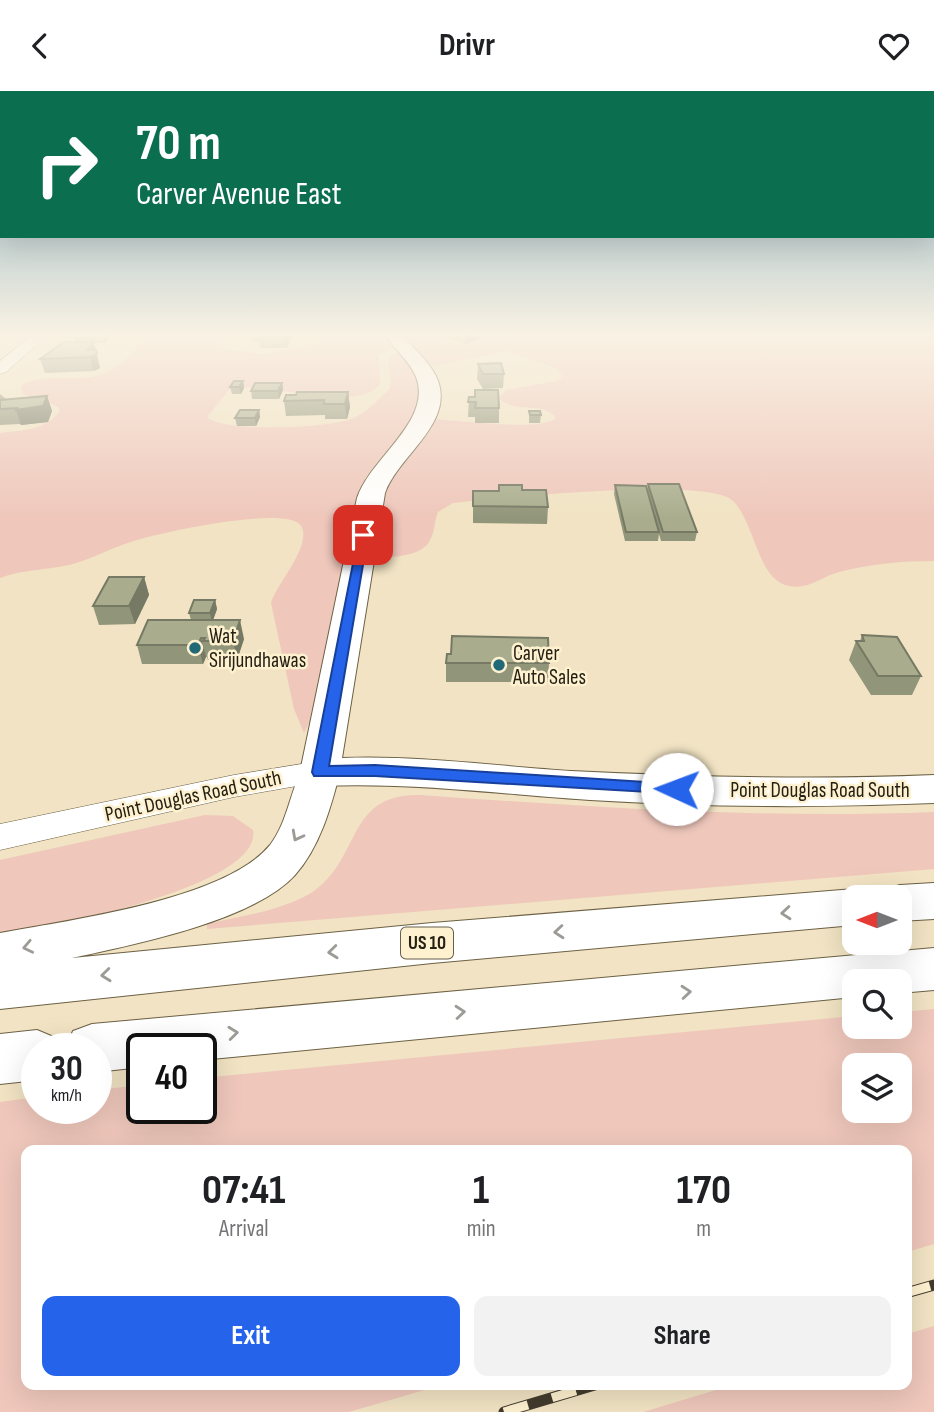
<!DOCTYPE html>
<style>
:root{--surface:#fff;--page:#f2f2f2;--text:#202124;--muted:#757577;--accent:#2563eb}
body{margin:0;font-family:"Sofia Sans Condensed",sans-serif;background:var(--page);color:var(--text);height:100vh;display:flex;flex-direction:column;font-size:26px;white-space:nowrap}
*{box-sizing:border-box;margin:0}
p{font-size:23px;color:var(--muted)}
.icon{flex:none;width:38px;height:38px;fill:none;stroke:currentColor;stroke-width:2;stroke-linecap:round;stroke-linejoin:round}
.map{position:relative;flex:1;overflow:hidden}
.sheet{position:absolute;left:21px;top:1054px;width:891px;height:245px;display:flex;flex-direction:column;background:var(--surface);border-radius:14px;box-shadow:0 7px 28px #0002}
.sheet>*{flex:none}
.hud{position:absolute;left:0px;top:0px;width:934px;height:147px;box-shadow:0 7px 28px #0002;background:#0b6e4f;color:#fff;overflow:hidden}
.needle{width:46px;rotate:270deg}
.tools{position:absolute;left:842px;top:794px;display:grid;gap:14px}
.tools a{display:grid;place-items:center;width:70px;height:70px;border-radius:14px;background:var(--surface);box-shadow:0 7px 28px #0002;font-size:35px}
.speed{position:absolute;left:21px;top:942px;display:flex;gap:14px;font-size:35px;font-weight:700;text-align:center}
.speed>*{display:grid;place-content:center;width:91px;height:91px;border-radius:50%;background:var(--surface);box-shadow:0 7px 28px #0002;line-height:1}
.speed small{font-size:18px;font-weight:400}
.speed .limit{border:4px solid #111;border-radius:10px;background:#fff;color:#111}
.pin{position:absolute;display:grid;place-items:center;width:60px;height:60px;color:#fff;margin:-30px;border-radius:14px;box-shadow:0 4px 10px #0006}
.me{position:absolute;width:77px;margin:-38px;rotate:272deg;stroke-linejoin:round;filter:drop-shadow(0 0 5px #0008)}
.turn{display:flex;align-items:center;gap:24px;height:147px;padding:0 21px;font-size:32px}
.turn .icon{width:91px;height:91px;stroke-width:2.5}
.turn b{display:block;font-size:49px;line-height:60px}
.eta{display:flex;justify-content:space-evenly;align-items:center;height:119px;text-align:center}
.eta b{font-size:42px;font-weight:700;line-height:49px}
.button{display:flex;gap:14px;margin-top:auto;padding:14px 21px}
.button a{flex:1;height:80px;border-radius:14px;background:var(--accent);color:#fff;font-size:28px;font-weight:700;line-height:80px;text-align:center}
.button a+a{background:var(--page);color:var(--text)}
header{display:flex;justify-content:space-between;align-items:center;height:91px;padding:0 21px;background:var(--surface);font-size:32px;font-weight:700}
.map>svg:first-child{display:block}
.green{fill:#efc7bb;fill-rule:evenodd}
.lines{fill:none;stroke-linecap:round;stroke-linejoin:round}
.street-casing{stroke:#6c6144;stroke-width:1}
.secondary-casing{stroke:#6c6144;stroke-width:2}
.highway-casing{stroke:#6c6144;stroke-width:2}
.street{fill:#fff;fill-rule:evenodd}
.secondary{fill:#fff;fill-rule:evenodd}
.highway{fill:#fff;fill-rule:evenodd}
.rail-casing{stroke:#423b2d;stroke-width:11}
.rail{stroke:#fef1d0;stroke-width:9;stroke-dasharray:25;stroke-linecap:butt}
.wall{fill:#919579}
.shaded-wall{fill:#767963}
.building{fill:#a9ad8d;stroke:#767963;stroke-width:2}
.oneway{stroke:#9d9b95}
.route{fill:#2563eb;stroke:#184099;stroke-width:2}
.poi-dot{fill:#226977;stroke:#fef1d0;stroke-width:2.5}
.labels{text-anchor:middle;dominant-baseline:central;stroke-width:5;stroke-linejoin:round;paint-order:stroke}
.shield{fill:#fef1d0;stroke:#665f4c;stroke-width:2}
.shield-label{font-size:19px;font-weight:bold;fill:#252014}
.poi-label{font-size:21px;fill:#252014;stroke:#fef1d0;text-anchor:start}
.street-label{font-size:21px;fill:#252014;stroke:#fef1d0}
</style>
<header><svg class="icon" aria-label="back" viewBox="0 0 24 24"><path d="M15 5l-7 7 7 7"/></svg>Drivr<svg class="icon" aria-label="heart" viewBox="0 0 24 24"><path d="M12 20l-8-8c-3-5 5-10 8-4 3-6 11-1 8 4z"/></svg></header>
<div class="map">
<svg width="934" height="1321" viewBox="0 0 934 1321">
<rect width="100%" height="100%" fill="#f1e3c3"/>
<g class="green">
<path d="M149,243H260L226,248L219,253L225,258L264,263L323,251L388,249L395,257L379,264L380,293C358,324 265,289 230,298L207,326C223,342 329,337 351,328C365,323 379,308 389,298C394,287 385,275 390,265L399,261C448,313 399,340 370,381C364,389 360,400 356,410L314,622L304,642L294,618L271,512C276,493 313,454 301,435C288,413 156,443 134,450C113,456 94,467 73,473C49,479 24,478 0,487V342C22,339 47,340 60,319L57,315L23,303L21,295C39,281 80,292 103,283C122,276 136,257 149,243Z"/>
<path d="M490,243H934V470C903,470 869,473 839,481C822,485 809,499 789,495C756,488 755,429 732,409C705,386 496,407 453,412L438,421C434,430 435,441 430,449C422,467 387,466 371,468L387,394L434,328C457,329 542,341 556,327C544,310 512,323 499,307L506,299L558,290L562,285L558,278L507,260L429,276L405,246C414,246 425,246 434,247C455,249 471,260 491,247Z"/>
<path d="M420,704C591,716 762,728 934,721V778L207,838V833C240,825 281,820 311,802C362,769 345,702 420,704Z"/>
<path d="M205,724L233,725L253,739C264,796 43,837 0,846V769Z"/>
<path d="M934,918V1153L907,1161L906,1059H26V1293H445L349,1321H0V1011L37,1006V1017H96V999L142,994V1017H201V987L854,925V936H900V921ZM854,975H900V1020H854Z"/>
<path d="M934,1235V1321H643L736,1293H906L907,1243Z"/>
</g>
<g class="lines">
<g class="street-casing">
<g id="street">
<path d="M33,243H49L6,281L0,283V270Z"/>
<path d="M320,670L331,673L336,681L331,689L234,706L0,759V733L234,684Z"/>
</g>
</g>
<g class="secondary-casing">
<path id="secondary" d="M384,243H402C413,257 428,269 436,285C458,331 398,364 385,402L342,667C418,664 495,675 571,680C692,686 813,689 934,684V712C819,717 704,716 590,709C500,703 410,691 320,695L306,691L300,681L357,407C370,367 433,330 416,286C410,270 393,257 384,243Z"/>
</g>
<g class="highway-casing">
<g id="highway">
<path d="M320,667L334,671L340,681C331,716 320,756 295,784C253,830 133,854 72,867L432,832L854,798L870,803L872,807H854V834L432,872L0,918V842C69,829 225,809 270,754C289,729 290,697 306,671Z"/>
<path d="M934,792V828L900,830V807H880L884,799L900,794Z"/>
<path d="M934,857V899L900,902V891H854V906L201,969V957H142V976L96,981V957H66L73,940L92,933Z"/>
<path d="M37,939L56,947L61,957H37V989L0,993V943Z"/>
</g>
</g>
<use href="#street" class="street"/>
<use href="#secondary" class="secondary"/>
<use href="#highway" class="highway"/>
<g class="rail-casing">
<g id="rail">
<path d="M906,1202L934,1194"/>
<path d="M504,1321L598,1293"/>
</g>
</g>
<use href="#rail" class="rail"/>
</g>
<g class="wall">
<path d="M73,243H110V245L105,252L75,250Z"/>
<path d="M127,243H148L127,244Z"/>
<path d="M251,243H292V246L287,257H260L259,251H253Z"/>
<path d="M444,243H479V248L466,253L444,246Z"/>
<path d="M94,251L100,277L94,280L45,282L40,268Z"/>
<path d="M478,273L504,283L503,297L483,298L477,288Z"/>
<path d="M243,290L244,297L241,303H232L230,296Z"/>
<path d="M282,292L283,299L279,308H252L251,300Z"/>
<path d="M348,301L350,316L347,328H325V324L286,325L284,310Z"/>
<path d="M0,303L6,308L47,305L52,320L48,331L21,334L20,333L0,334Z"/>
<path d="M469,306L499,317V332H475V326H468Z"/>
<path d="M259,319L260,326L256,335H237L235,327Z"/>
<path d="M529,320L541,324L540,332H529Z"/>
<path d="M648,393L697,441L695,450H661L659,443L658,450H625L614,403L615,394L647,400Z"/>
<path d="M473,400L548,416L547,433L473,432Z"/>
<path d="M144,486L149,504L135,533L99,534L93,515Z"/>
<path d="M215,509L217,518L213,529L244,548L237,569H208L207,566H206L203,573H142L137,554L191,529L189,522Z"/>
<path d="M862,544L921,585L912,604H871L849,569L856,550H860Z"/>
<path d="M446,572H549L548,591H446Z"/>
</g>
<g class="shaded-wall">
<path d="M102,243H110V245L105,252Z"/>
<path d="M285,243H292V246L287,257Z"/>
<path d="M466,243H479V248L466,253Z"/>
<path d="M94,251L100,277L94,280L87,259Z"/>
<path d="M243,290L244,297L241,303L239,296Z"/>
<path d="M282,292L283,299L279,308L278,300Z"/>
<path d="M348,301L350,316L347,328L345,313Z"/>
<path d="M47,305L52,320L48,331L21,334L16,319Z"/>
<path d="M259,319L260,326L256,335L255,327Z"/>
<path d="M144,486L149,504L135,533L129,515Z"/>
<path d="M215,509L217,518L212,532L210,522Z"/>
<path d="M240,529L244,548L237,569L233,550Z"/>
<path d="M201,547L206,566L203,573L198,554Z"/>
</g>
<g class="building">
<path d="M64,251H94L87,259H96L97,263L90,266L40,268Z"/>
<path d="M501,272L504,283H483L478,273Z"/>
<path d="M234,290H243L239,296H230Z"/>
<path d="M255,292H282L278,300H251Z"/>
<path d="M475,299H498L499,317H475L476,311H468L469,306H475Z"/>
<path d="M297,301H348L345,313H324V309L284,310L286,304H296Z"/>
<path d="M47,305L43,315L16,319L17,317L0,318V309Z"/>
<path d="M240,319H259L255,327H235Z"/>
<path d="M529,320H540L541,324H530Z"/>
<path d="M648,393H679L697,441H663Z"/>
<path d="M499,394H522V399H546L548,416L473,415V400H499Z"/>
<path d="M615,394L646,395L659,441H626Z"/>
<path d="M109,486H144L129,515H93Z"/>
<path d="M194,509H215L210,522H189Z"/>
<path d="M148,529H240L233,550H203L205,547H201L198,554H137Z"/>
<path d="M862,544L897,546L921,585H878L856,550H864Z"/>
<path d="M452,545L548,547L549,572H446L447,563H451Z"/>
</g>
<defs><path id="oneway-chevron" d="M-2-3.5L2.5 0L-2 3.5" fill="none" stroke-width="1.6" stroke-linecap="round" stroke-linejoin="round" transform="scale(1.75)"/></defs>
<g class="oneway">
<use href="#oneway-chevron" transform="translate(297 745) rotate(118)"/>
<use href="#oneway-chevron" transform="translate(786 822) rotate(175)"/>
<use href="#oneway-chevron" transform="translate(559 841) rotate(175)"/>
<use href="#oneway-chevron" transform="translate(28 856) rotate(168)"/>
<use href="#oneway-chevron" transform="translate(333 861) rotate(174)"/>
<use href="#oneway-chevron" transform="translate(106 884) rotate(174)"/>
<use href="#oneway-chevron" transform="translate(686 901) rotate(-5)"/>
<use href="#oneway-chevron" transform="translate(460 921) rotate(-5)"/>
<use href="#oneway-chevron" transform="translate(233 942) rotate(-6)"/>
</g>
<linearGradient id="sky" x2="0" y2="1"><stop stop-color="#7ba6b9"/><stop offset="0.57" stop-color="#f9f2e4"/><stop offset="1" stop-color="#f9f2e4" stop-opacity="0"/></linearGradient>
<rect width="934" height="428" fill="url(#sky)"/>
<path class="route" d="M359,442L368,444L329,675L375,674L677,693L686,698L683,703L375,685H314L312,681Z"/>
<g class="poi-dot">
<circle cx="195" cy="557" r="7"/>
<circle cx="499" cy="574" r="7"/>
</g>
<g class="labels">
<rect class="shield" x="401" y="836.5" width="52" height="31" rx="5"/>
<g class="shield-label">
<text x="427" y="852">US 10</text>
</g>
<g class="poi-label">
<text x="209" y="545">Wat<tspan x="209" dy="24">Sirijundhawas</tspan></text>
<text x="513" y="562">Carver<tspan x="513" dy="24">Auto Sales</tspan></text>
</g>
<g class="street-label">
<text x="820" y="699">Point Douglas Road South</text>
<text transform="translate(193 705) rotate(-12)">Point Douglas Road South</text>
</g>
</g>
</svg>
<div class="tools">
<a><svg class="needle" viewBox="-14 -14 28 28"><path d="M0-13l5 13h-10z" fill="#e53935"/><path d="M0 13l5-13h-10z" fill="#757577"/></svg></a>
<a><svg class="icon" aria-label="search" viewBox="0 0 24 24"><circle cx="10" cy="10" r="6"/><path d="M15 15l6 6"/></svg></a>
<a><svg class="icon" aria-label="layers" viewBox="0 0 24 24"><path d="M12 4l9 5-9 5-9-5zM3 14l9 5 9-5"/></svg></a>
</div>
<div class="speed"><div>30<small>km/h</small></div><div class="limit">40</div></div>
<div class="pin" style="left:363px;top:444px;background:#d93025"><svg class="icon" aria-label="arrive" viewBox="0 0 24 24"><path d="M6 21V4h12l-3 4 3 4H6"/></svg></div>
<svg class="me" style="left:677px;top:698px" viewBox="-20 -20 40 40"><circle r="19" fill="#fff"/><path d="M0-13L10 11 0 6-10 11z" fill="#2563eb"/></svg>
<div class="hud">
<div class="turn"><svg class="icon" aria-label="right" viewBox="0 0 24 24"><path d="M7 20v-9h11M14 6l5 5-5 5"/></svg><div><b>70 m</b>Carver Avenue East</div></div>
</div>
<section class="sheet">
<div class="eta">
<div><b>07:41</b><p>Arrival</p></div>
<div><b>1</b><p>min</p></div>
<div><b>170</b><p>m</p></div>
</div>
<div class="button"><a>Exit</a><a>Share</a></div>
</section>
</div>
